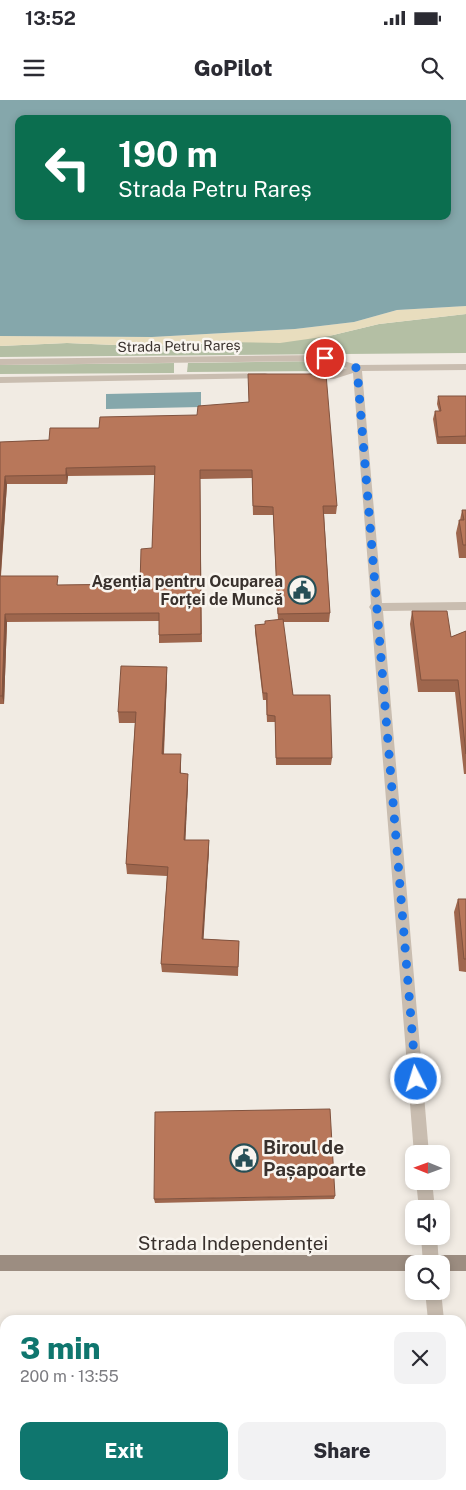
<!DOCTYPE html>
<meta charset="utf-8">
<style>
:root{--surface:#fff;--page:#f2f2f3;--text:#2b2b33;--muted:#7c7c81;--accent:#0f766e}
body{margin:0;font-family:"Public Sans",sans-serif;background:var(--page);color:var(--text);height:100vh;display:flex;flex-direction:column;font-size:19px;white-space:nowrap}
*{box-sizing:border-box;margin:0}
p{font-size:16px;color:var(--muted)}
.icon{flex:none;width:28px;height:28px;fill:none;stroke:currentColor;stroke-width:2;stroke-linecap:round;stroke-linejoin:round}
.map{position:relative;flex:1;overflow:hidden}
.side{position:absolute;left:0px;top:1215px;width:466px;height:175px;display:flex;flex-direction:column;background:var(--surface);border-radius:15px 15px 0 0;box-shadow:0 2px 8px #0003}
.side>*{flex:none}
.guide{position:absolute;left:15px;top:15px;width:436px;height:105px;border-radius:10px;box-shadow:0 2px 8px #0003;background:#0b6e4f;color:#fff;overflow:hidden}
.needle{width:32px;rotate:271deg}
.buttons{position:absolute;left:405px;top:1045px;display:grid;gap:10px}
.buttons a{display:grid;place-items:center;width:45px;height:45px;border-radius:10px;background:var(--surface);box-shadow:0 2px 8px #0003;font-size:25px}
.pin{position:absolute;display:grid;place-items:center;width:42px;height:42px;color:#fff;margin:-21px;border:2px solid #fff;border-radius:50%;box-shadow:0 1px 5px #0007}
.me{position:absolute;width:55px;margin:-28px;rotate:355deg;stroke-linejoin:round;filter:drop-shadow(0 0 4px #0008)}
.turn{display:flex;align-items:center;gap:18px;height:105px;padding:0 20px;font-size:22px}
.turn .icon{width:65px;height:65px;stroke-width:2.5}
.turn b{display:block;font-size:35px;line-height:42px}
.round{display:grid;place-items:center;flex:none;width:52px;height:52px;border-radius:10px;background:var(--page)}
.summary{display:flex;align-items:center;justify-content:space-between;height:85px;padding:0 20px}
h1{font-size:30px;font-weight:800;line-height:38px;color:var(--accent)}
.action{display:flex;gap:10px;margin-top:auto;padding:10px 20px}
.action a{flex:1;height:58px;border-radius:10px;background:var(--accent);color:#fff;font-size:20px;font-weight:800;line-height:58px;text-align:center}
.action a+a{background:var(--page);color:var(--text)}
.status{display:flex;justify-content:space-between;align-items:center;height:35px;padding:0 25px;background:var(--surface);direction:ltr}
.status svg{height:14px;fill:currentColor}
header{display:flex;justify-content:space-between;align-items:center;height:65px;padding:0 20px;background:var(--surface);font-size:22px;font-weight:800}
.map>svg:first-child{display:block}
.green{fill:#b4bfa4}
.sand{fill:#e8ddbe}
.water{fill:#85a7ab;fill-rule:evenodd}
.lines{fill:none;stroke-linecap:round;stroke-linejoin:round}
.street{fill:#c9bdb0;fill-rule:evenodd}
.secondary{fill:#9c8d81;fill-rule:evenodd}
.wall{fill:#9e664d;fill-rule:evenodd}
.shaded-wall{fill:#81533f}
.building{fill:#b8775a;stroke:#81533f}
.route{stroke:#1a73e8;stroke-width:9;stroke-dasharray:0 16.2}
.labels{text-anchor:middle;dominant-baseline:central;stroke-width:5;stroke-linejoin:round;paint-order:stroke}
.far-street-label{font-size:14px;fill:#39312d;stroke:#f9f5ef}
.poi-label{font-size:16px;font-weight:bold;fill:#39312d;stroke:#f9f5ef;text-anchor:end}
.near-poi-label{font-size:19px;font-weight:bold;fill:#39312d;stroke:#f9f5ef;text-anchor:start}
.near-street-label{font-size:19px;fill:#39312d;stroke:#f9f5ef}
</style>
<div class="status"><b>13:52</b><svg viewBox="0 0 49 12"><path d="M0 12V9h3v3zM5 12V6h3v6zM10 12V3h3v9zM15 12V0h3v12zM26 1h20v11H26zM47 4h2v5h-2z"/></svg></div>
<header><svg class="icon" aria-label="menu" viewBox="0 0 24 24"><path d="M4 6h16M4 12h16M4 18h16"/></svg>GoPilot<svg class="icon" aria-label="search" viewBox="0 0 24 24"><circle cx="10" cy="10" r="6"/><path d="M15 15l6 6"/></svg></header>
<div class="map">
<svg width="466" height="1390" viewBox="0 0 466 1390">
<rect width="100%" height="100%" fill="#f1ebe3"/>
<g class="green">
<path d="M466,214V253L0,257V246L67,243L140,246L186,245L329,236L379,224Z"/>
<path d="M322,261L323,271L187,272L188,263Z"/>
<path d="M174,263V273L0,274V265Z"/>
</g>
<path class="sand" d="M466,206V214L379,224L329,236L280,243L219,242L140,246L67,243L0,246V236L152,237L295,229L354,222L397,210Z"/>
<g class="water">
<path d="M0,0H466V206L397,210L354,222L295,229L152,237L0,236ZM19,19H448V116H19Z"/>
<path d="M201,292V307L106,309V294Z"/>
</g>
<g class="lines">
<g class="street">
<path d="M325,255L357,265L466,264V270L362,271L382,503L466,502V510L383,511L429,1054H414L371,510L369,507L371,504L353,273L334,279L307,278V274L310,273H333L347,268L324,261L0,265V259Z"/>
<path d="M265,273L268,274V278L0,283V277Z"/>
<path d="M416,1081H432L435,1109H419Z"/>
<path d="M421,1136H437L439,1164H423Z"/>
<path d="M425,1191H441L444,1220H428Z"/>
<rect x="440" y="1385" width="18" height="5"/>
</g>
<path class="secondary" d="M0,1155H466V1171H441V1164H414V1171H0Z"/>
</g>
<g class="wall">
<path d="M248,282L337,406L336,414H324L330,513L329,522H283L293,595L332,658L331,665H276L275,622H267L266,600H263L255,532V525L265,524L278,520L273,415H253L252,378L200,379L202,542L159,543V521L7,522L4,604H0V342L49,340L99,328L197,315L249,303ZM155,375L152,448L140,484L59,485L1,476L7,384H67L68,376Z"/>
<path d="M438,296H466V344H437L433,319L435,311H439L437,304Z"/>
<path d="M462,410H466V458H459L456,433L459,420H460Z"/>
<path d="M412,511L451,537L466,531V674H464L455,592H418L410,524Z"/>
<path d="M167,567V578L164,654L181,665V673L188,684L185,740H209V750L203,839L239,841L238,876L162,872L161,864L167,776L127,774L126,764L135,623H119L118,612Z"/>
<path d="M458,799H466V872L459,871L454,812Z"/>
<path d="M335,1096L334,1099L155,1103L154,1099Z"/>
</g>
<g class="shaded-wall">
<path d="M66,368L68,376L67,384L66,375Z"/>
<path d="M5,376L7,384L0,485V451Z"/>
<path d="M5,514L7,522L4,604L2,596Z"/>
<path d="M167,567V578L163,664L162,654Z"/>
<path d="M181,654V684L180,673Z"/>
<path d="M188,674V684L185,750L184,740Z"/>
<path d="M209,740V750L203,848L202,839Z"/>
</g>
<g class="building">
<path d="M248,274H326L337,406H323L330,513L278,514L273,407L253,406L252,370H200L201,534L159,535V513L5,514L2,596H0V476H58L57,485L140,484L141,449L152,448L155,366L66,368V375L5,376L0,451V342L49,340L50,328H99L100,317L197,315L198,306L249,302Z"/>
<path d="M438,296H466V336L438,337L435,311H441Z"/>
<path d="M462,410H466V445H463L459,420H464Z"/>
<path d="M412,511H447L451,537L466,531V654L458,580H421Z"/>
<path d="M283,519L293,595H330L332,658H276L275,616L267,615V593H263L255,525L265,524V521Z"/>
<path d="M121,566L167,567L162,654H181L180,673L188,674L184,740H209L202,839L239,841L238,867L161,864L168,767L126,764L136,612H118Z"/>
<path d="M458,799H466V859H464Z"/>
<path d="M330,1009L335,1096L154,1099L155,1012Z"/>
<path d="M0,1317L5,1318V1385H83L82,1390H0Z"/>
<rect x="267" y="1385" width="87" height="5"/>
</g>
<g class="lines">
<path class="route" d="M325,258L357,268L416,979"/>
</g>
<defs>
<g id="civic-ring" transform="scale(1.4375)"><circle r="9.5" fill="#f9f5ef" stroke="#274f56" stroke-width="1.5"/><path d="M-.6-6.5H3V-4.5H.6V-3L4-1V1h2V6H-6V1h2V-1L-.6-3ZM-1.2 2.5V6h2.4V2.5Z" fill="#274f56"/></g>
</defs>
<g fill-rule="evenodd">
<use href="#civic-ring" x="302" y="490"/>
<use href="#civic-ring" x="244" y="1058"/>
</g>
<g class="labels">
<g class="far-street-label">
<text transform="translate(179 246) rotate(-1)">Strada Petru Rareș</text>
</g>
<g class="poi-label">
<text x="283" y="481">Agenția pentru Ocuparea<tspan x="283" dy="18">Forței de Muncă</tspan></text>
</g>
<g class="near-poi-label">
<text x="263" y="1047">Biroul de<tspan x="263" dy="22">Pașapoarte</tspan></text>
</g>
<g class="near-street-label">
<text x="233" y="1143">Strada Independenței</text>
</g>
</g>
</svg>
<div class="buttons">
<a><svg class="needle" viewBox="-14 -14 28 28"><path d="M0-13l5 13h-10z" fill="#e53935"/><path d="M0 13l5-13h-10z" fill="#7c7c81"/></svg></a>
<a><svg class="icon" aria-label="sound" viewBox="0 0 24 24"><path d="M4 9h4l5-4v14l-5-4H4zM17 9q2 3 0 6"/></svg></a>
<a><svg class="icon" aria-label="search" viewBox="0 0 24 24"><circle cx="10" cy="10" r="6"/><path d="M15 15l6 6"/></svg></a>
</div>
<div class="pin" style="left:325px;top:258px;background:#d93025"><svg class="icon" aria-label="arrive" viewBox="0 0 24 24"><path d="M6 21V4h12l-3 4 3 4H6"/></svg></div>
<svg class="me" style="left:416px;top:979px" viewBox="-20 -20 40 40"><circle r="17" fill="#1a73e8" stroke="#fff" stroke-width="3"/><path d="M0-11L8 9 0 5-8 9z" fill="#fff"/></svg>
<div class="guide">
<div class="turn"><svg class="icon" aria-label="left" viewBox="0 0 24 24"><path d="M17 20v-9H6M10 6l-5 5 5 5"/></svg><div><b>190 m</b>Strada Petru Rareș</div></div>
</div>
<section class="side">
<div class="summary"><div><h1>3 min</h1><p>200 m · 13:55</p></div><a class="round"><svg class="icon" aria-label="close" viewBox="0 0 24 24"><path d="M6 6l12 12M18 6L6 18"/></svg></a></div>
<div class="action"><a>Exit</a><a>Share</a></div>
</section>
</div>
